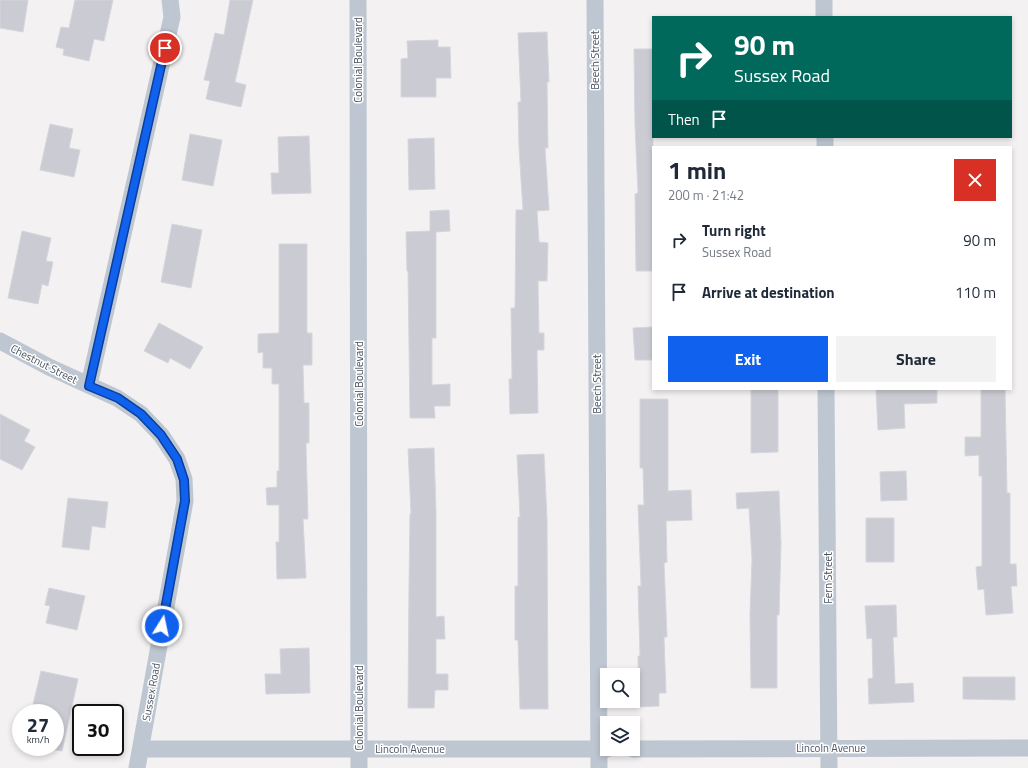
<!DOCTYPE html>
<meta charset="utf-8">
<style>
:root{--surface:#fff;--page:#f2f2f3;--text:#1f2937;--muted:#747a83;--accent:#1061ee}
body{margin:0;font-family:"Titillium Web",sans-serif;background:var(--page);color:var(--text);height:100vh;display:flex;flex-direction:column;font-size:15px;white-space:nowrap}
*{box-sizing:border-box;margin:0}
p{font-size:13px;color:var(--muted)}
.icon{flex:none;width:22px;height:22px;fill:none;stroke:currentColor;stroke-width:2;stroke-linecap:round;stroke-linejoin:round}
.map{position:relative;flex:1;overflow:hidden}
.sheet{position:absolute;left:652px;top:146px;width:360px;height:244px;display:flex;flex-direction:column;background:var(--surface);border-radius:0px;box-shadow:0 2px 6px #0003}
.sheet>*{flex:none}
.guide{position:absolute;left:652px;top:16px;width:360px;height:122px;border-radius:0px;box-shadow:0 2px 6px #0003;background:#00695c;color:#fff;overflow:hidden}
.controls{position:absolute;left:600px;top:668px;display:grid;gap:8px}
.controls a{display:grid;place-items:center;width:40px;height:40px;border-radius:0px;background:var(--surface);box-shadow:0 2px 6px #0003;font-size:20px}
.speed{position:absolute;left:12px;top:704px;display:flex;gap:8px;font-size:20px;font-weight:700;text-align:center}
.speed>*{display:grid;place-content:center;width:52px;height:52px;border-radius:50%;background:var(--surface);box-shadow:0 2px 6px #0003;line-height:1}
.speed small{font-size:10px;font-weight:400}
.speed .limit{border:2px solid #111;border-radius:6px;background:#fff;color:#111}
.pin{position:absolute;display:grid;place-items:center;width:34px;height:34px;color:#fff;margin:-17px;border:2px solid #fff;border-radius:50%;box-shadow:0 1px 4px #0007}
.me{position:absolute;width:44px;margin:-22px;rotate:10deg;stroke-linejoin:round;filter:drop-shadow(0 0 3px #0008)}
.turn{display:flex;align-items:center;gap:14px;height:84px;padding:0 16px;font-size:18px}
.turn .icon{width:52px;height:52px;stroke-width:2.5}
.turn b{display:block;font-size:28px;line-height:34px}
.then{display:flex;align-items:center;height:38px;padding:0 16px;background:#0003;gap:8px;font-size:15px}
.round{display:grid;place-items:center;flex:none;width:42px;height:42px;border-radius:0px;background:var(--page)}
.summary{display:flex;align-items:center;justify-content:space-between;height:68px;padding:0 16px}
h1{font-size:24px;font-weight:700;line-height:30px}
.button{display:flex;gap:8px;margin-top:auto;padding:8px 16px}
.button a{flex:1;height:46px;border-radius:0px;background:var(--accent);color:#fff;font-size:16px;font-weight:700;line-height:46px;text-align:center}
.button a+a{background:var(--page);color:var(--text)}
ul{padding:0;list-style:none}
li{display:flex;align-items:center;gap:12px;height:52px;padding:0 16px}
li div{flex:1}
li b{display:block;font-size:15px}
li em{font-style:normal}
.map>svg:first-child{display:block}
.building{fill:#cbccd3;stroke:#d5d6dd}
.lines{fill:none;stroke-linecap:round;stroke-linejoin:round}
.minor{stroke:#bec7d1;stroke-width:17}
.route-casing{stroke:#0a3f9b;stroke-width:10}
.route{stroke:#1061ee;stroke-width:7}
.labels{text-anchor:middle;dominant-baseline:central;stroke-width:3;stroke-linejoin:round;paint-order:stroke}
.street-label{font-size:11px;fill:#485260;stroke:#fff}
</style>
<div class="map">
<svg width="1028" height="768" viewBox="0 0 1028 768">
<rect width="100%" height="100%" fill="#f3f1f1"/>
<g class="building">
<path d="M0,0H28L23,32L0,28Z"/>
<path d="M75,0H113L104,41L94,39L89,61L63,55L64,49L56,47L61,27L69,28Z"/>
<path d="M230,0H253L235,82L246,85L241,107L206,99L210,81L204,80L215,33L224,35Z"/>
<path d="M547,32L549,82H547L548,148H545L549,210L537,211L539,242L548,243L547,281H538L539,333H544V350H537L538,413L510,414L509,379H512L511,308H515L516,210H523L519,148L518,102H521L518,33Z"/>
<path d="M438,40V47H450L451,78H436V97H401V59L408,58L407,41Z"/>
<path d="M634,49H653V271H636L635,194L638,193L635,125Z"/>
<path d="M50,124L73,129L69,148L80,150L74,177L40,170Z"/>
<path d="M190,134L222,140L213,186L182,180Z"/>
<path d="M309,136L311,193L272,194L271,173H279L278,137Z"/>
<path d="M434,138L435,189L409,190L408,139Z"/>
<path d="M449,210L450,231L436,232V338H432V385L450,384V406H434L435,418H410L408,271H407L406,232L430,231V211Z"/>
<path d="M172,224L202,230L191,288L161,282Z"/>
<path d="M22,231L51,238L46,261L53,262L48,286L42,284L38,304L8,298Z"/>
<path d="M279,244H307V333H312V365H303L304,403H309V443H306L308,519H303L306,578L277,579L276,542H279V505H267L266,488L277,487V471H279V384H272V368H263V352L258,353V334L279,333Z"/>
<path d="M159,323L203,347L190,369L170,358L168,363L144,351Z"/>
<path d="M653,327V360H635L633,328Z"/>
<path d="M751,389H778V452L751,453Z"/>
<path d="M876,389H937V403L904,404L905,428L878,430Z"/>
<path d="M981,389H1005L1007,493H1010V564H1016L1017,586H1011L1013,613L986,615L984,589L978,590L976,567L982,566V476H979V455L965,456V437H981Z"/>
<path d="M640,399H668V491L691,490L692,520L666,521L667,562L664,563L667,637H664L666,693H659V706L639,707L638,656H640L638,586H641L638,505H644L643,468H640Z"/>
<path d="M0,414L30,430L24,441L35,447L22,470L0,459Z"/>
<path d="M434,448L436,511V617L444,616L445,639H436V674H448V690H435L434,708H408L409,585L410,514H411L408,449Z"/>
<path d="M544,454L547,519L548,709H520L518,640H515V586H518V517H520L517,455Z"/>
<path d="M906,471L907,500L881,501L880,472Z"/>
<path d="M779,491L781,543L779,615H777V688H751L750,614L752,560L749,508L737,509L736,493Z"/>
<path d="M68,498L108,502L105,528L92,526L89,550L62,547Z"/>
<rect x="866" y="518" width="28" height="44"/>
<path d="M49,588L85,596L77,630L46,623L50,606L45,605Z"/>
<path d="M896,605L897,637H893L895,684L913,683L914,702L869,704L868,679L873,678L872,638L867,639L865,606Z"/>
<path d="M309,648L310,693L266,694L265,674H281L280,649Z"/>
<path d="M41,671L78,679L62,751L55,750V713H31Z"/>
<path d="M963,677H1015V700L963,699Z"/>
</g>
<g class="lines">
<g class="minor">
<path d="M358,0L359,768"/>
<path d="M595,0L599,768"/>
<path d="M824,0V17"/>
<path d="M825,137V147"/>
<path d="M0,341L49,367L117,398L141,414L161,435L177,459L184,479L185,501L137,768"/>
<path d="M89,385L172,17L170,0"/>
<path d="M826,389L829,768"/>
<path d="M141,749H607"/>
<path d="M633,749L1028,748"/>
</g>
</g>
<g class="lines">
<g class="route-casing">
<path id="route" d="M162,626L185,501L184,480L177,459L161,435L141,414L118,398L89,386L165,48"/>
</g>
<use href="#route" class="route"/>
</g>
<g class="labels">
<g class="street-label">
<text transform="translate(358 60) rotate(-90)">Colonial Boulevard</text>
<text transform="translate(595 60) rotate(-90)">Beech Street</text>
<text transform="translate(44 364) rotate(27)">Chestnut Street</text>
<text transform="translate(359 384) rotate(-90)">Colonial Boulevard</text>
<text transform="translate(597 384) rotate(-90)">Beech Street</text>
<text transform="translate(828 578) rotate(-90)">Fern Street</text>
<text transform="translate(151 692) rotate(-80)">Sussex Road</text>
<text transform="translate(359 708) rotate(-90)">Colonial Boulevard</text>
<text x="831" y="748">Lincoln Avenue</text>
<text x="410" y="749">Lincoln Avenue</text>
</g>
</g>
</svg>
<div class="controls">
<a><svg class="icon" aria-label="search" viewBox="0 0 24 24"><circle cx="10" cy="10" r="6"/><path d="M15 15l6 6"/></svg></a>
<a><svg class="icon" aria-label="layers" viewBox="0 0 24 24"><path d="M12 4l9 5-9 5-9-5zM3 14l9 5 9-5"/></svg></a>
</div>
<div class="speed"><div>27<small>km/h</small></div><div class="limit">30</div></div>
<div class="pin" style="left:165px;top:48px;background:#d93025"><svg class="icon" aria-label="arrive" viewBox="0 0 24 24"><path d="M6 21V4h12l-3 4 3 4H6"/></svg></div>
<svg class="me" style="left:162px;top:626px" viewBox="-20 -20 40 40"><circle r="17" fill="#1061ee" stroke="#fff" stroke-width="3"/><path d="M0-11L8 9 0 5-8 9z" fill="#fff"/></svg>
<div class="guide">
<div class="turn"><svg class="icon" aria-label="right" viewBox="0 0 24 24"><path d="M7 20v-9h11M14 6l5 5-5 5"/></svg><div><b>90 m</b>Sussex Road</div></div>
<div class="then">Then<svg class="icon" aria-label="arrive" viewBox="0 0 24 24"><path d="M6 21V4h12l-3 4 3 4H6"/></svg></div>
</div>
<section class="sheet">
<div class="summary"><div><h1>1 min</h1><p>200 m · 21:42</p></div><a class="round" style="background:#d93025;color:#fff"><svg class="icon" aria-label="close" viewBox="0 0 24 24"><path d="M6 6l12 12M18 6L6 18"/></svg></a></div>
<ul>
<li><svg class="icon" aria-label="right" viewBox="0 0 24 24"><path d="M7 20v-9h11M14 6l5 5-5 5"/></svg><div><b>Turn right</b><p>Sussex Road</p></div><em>90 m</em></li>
<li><svg class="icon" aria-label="arrive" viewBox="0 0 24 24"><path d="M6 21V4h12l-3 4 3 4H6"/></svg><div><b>Arrive at destination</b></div><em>110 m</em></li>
</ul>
<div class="button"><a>Exit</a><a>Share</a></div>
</section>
</div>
